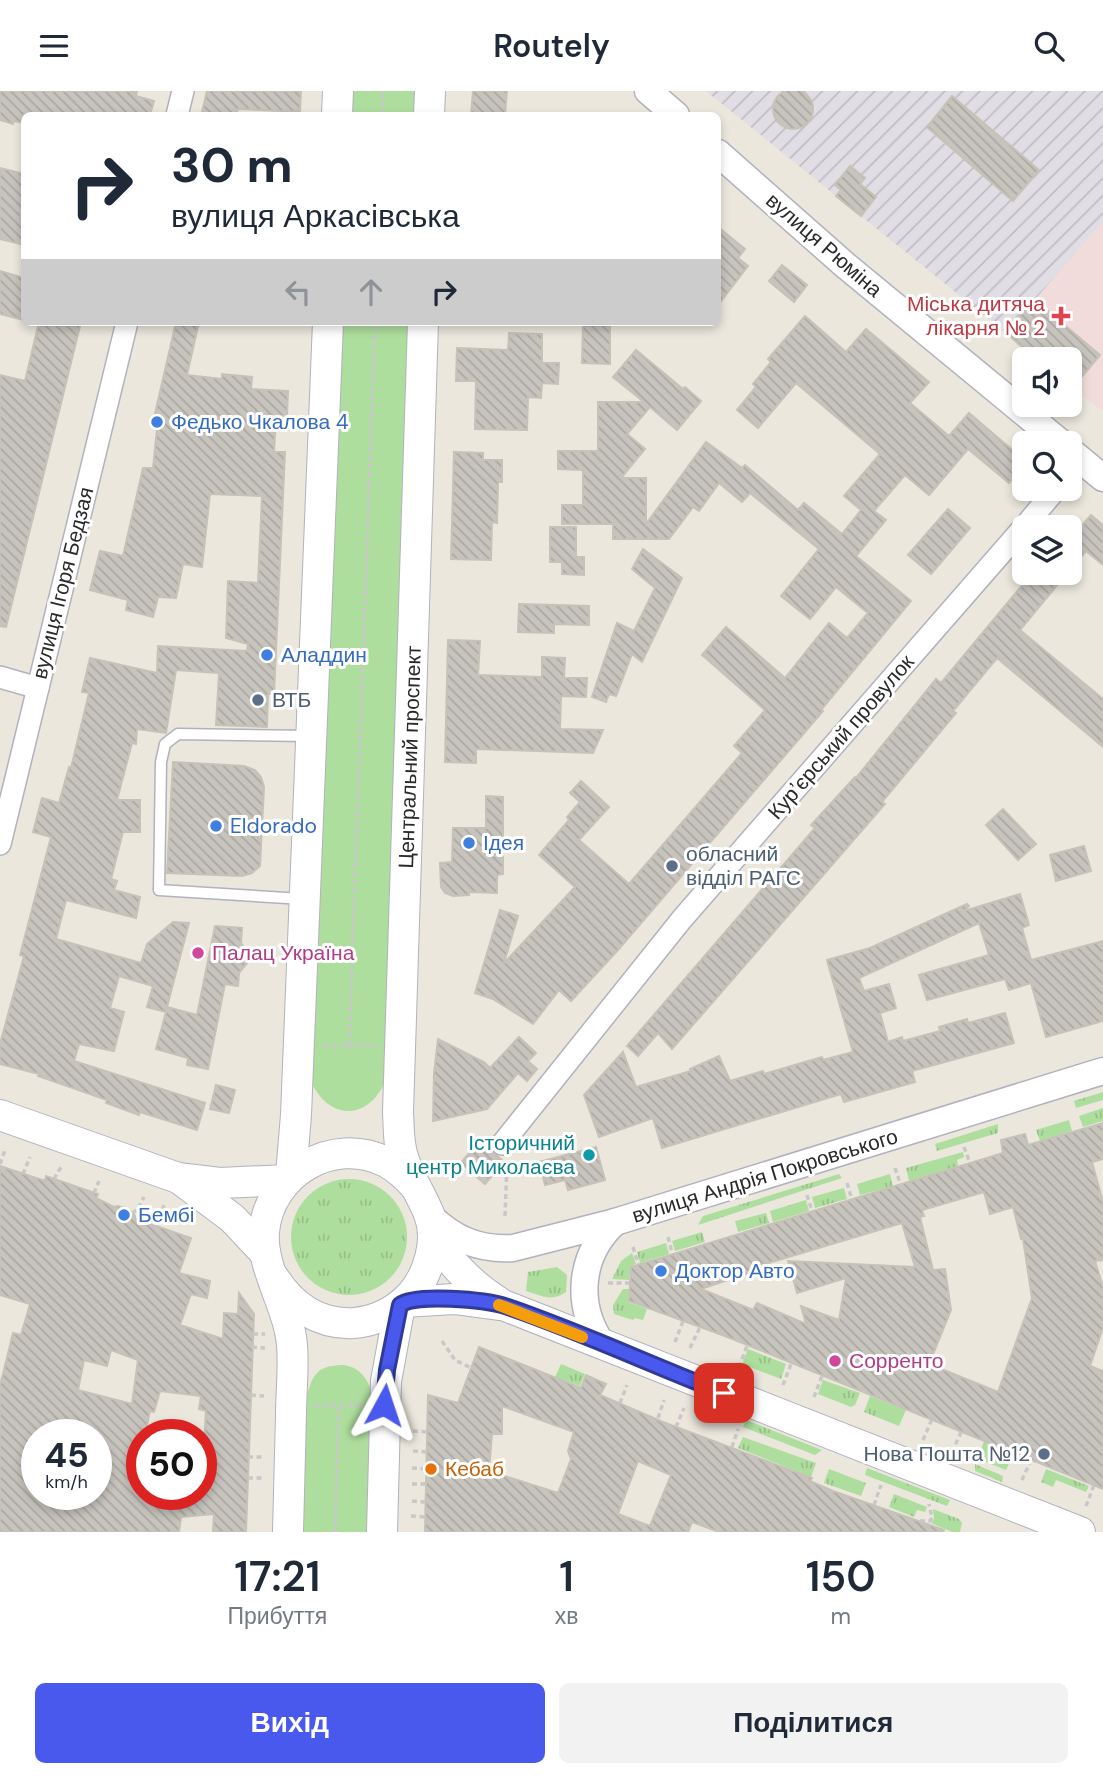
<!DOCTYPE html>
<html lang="uk">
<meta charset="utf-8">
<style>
:root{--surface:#fff;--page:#f2f2f3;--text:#1f2937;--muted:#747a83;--accent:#4959ed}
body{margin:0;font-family:"DM Sans",sans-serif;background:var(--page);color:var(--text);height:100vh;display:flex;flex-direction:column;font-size:26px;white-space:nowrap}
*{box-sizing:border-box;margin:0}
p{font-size:23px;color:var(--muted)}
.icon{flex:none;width:38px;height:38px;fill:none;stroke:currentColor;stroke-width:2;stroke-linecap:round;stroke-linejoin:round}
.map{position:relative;height:1441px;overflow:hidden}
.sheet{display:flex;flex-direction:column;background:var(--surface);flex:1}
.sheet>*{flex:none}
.hud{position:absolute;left:21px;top:21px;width:700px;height:214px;border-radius:10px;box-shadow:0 4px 10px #0003;background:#fff;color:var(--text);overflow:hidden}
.fabs{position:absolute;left:1012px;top:256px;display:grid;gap:14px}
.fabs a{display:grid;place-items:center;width:70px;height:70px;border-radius:10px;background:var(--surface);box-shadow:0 4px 10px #0003;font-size:35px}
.speed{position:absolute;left:21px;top:1328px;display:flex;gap:14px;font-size:35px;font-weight:700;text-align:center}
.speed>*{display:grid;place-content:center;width:91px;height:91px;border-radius:50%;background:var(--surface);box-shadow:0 4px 10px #0003;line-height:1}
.speed small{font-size:18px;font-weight:400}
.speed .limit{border:10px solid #d22;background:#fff;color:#111}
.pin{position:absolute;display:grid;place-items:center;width:60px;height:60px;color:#fff;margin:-30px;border-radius:14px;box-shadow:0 4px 10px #0006}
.me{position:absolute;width:77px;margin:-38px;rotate:5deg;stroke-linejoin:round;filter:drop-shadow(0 0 5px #0008)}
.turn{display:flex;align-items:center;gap:24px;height:147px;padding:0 35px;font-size:32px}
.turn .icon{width:91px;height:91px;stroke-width:2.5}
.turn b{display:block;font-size:49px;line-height:60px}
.lanes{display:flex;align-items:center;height:66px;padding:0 35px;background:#0003;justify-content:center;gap:35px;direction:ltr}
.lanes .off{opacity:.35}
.eta{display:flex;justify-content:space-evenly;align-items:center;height:119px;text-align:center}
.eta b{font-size:42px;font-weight:600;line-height:49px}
.button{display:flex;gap:14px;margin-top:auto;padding:14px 35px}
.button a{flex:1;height:80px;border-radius:10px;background:var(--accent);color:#fff;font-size:28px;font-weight:600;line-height:80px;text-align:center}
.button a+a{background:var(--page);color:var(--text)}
header{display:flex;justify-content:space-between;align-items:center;height:91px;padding:0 35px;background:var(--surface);font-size:32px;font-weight:600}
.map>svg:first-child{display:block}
.industrial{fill:url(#industrial-furrows)}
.medical{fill:#f1dcdb}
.grass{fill:url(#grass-tufts)}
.park{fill:#aede9e}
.building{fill:url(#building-back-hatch);stroke:#c7c2b7;stroke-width:2;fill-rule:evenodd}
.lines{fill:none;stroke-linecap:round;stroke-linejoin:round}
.service-casing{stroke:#b1b2bd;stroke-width:13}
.minor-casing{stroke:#b1b2bd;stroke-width:24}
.tertiary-casing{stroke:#b1b2bd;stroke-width:29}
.secondary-casing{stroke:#b1b2bd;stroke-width:32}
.path{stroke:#c8c8c8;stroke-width:3.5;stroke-dasharray:5 3.5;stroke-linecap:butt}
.service{stroke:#fff;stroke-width:10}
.minor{stroke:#fff;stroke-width:21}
.tertiary{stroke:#fff;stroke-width:26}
.secondary{stroke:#fff;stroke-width:30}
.route-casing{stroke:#2f3a9a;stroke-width:18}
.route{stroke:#4959ed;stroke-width:12}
.slow{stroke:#f59e0b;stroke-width:12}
.health-dot{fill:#e0444e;stroke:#fff;stroke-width:2.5}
.shop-dot{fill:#3f7fe0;stroke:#fff;stroke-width:2.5}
.service-dot{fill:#5c6f8a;stroke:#fff;stroke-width:2.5}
.hotel-dot{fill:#d1479c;stroke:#fff;stroke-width:2.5}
.culture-dot{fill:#0f9aa8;stroke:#fff;stroke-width:2.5}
.food-dot{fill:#e8710a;stroke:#fff;stroke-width:2.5}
.labels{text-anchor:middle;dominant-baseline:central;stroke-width:6;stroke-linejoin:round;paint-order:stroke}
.street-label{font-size:21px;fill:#2a2a2a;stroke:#fff}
.health-label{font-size:21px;fill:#be3a42;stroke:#fff;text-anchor:end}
.shop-label{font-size:21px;fill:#366cbe;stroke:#fff;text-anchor:start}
.service-label{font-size:21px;fill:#4e5e75;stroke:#fff;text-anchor:start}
.hotel-label{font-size:21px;fill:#b23c85;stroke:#fff;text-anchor:start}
.culture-label{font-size:21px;fill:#0d838f;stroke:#fff;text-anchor:end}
.food-label{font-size:21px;fill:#c56008;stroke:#fff;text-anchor:start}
</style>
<header><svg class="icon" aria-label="menu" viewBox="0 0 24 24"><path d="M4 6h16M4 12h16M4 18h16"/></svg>Routely<svg class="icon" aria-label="search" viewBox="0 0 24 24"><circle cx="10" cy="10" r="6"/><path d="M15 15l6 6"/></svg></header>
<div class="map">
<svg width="1103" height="1441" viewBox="0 0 1103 1441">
<defs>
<pattern id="industrial-furrows" width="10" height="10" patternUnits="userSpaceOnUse" patternTransform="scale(1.75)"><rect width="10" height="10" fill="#e0dde4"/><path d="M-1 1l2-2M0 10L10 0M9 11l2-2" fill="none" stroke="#c0bec4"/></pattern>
<pattern id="grass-tufts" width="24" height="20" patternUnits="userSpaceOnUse" patternTransform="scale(1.75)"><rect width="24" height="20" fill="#aede9e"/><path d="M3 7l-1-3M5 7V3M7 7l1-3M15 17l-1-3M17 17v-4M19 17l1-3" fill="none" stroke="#96bf88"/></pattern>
<pattern id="building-back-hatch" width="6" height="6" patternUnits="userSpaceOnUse" patternTransform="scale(1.75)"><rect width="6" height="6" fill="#c7c3bd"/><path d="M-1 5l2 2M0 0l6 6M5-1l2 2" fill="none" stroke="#aba8a3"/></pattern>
</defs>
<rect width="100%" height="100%" fill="#ebe7dd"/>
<path class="industrial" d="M706,0H1103V131L1006,242Z"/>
<path class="medical" d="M1103,131V320L1069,295V268H1036L1006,242Z"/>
<g class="grass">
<path d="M1103,1001V1009L1076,1017L1074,1010Z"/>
<path d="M1103,1017V1030L1083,1036L1079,1025Z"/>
<path d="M1069,1029L1072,1040L1040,1050L1036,1039Z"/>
<path d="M998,1033V1042L937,1060L935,1053Z"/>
<path d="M963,1061L964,1066L957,1069L958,1075L909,1090L906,1077Z"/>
<path d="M839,1083L842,1087L698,1134L703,1125Z"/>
<path d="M890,1083L893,1095L860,1104L857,1093Z"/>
<circle cx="349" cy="1146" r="58"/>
<path d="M844,1097L847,1108L815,1117L812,1106Z"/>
<path d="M806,1109L809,1120L773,1131L770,1120Z"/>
<path d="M766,1122L769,1132L738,1141L735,1130Z"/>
<path d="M702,1141L705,1151L675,1160L672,1150Z"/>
<path d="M666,1152L669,1163L640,1172L637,1161Z"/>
<path d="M632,1162L636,1173L631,1175L629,1189L612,1188L621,1170Z"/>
<path d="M557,1176L567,1184L566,1201C552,1211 542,1205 526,1200L528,1181Z"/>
<path d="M623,1198H629L628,1211L647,1218L643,1229L635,1227L633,1229L614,1223L613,1214Z"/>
<path d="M748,1258L786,1273L781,1288L742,1273Z"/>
<path d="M561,1273L585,1283L580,1295L555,1286Z"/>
<path d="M823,1289L860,1302L855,1314L851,1316L818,1303Z"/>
<path d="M870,1305L906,1319L899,1335L864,1321Z"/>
<path d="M746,1329L822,1359L815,1364L743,1336Z"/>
<path d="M743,1346L816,1372L811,1386L738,1357Z"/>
<path d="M984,1350L1014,1362L1006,1379L978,1368Z"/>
<path d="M975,1373L1003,1385L1002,1391L975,1380Z"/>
<path d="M867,1377L950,1409L947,1415L865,1384Z"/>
<path d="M829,1378L866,1392L861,1405L824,1392Z"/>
<path d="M1046,1378L1089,1395L1086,1401L1056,1389L1053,1396L1041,1391Z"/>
<path d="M894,1403L927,1416L925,1421L917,1419L914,1426L889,1416Z"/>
<path d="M933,1418L959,1428L962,1432L960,1441H952L931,1432L934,1428Z"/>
</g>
<g class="park">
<path d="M351,0H416V24H350Z"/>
<path d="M341,231H410L386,989C368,1031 327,1030 310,988Z"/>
<path d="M345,1274C359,1277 367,1286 371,1300L369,1441H302L306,1309C312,1283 317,1274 345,1274Z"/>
</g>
<g class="building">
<circle cx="793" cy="18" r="20"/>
<path d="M0,0H137L136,5L154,10L150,24H24V32L14,30L13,33L0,29Z"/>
<path d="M207,0H301L300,21L238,18L236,24H218L202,21Z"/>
<path d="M473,0H507L505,24H471Z"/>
<path d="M952,5L1039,79L1013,110L927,36Z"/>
<path d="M850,75L865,87L860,93L876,106L861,125L836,105L841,99L835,94Z"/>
<path d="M0,77L24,83V109L20,128L24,129V154L0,148Z"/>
<path d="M718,136L745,158L738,167L748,175L718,214Z"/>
<path d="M782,174L807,194L794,211L769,190Z"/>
<path d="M0,180L24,187V229L0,223Z"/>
<path d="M1034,208L1100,264L1069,301V268H1036L1006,242Z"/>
<path d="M805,225L846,261L866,238L929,291L910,312L949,345L969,322L1024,369V374L1009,392L968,358L929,404L905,384L874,420L886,429L856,465L911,510L821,619L823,620L618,859L571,910L559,899L533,933L493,908L475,902L500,819L518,825L504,872L575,796L539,764L569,729L567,726L580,711L570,702L581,690L609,716L579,749L629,793L742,662L734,655L765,619L702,564L726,536L785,587L829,532L847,547L868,522L836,496L810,528L781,505L819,458L750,402L742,411L719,392L699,420L693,416L669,448H613V433H562V414H583V379L558,378V360H598V311H644L613,286L636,259L683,298L685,296L701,310L677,339L650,316L627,343L645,358L621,387H646V433L706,351L742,377L745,374L798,419L804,412L842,443L861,419L844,405L880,363L796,292L758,337L737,319L756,296L753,293L771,271L768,268Z"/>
<path d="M39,231H81L6,536L0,535V284L25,290Z"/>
<path d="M176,231H199L187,284L222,288V283L252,286L251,298L288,300L287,325H276L274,361H285L274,603H268L267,636L216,634L219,582L176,579L166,642L137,638L136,653L132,652L117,709H140V741H123L111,788L117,790L114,799L140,806L136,827L66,809L56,848L141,872L147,853L173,831L189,832L167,916L197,924L215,835L242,837L241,852L248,864V871L239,882L238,895L225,893L208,978L187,974L188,967L156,958L166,921L147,916L153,895L119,885L110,917L124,921L114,960L79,953L74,970L205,1012L197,1039L140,1021L139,1024L106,1012L107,1009L38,985L39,983L0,973V953L24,865L20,864L51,746L33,741L42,707L59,712L69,676L71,677L89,602L82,601L90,567L157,582L158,555L247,560L248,553L226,547L228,490L258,492L262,405L210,403L202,476L183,473L176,507L158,506L153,526L126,519L128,509L90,499L100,460L123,465L143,377H153L158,328L154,327Z"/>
<path d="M583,231H610V273L582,272Z"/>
<path d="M509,242L542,243V272H559L558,293L542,292L541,307L528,306L527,339L475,338L476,290H456L457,257L508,259Z"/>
<path d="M454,361L483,362V369H502V391H498L497,432L492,431L491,469L451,468Z"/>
<path d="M948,418L970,437L931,483L908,464Z"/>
<path d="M1091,424L1103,434V474L1086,460L1069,480V449Z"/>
<path d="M550,436H576V466H584V484L562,483V471H550Z"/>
<path d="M643,458L682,487L642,571L632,563L616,605L609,603L606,611L592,606L617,532L634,540L655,497L632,478Z"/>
<path d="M1033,481H1068L1020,539L1103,608V656L997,567L953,620L956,622L882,711L885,713L672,958L658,942L638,965L627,955L815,737L811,734L855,686L856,687L936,588L941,592Z"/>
<path d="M519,513L589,515V534L554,533V542L518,541Z"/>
<path d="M448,549L480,550L478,584L542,586V566L565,567L564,587H587L586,606L561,605L560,638L603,639L593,662L476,658V672L445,671Z"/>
<path d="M173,671L244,675L255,679L261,686L264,696L260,775L252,782L242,785L167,782Z"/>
<path d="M486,705L503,706V783L497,784V802L469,801V804L453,805L445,802L441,796L440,772L452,771L453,737H486Z"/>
<path d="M1003,718L1036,753L1018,769L986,734Z"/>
<path d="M1084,755L1091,780L1056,790L1050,764Z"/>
<path d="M1020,803L1029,834L1022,837L1031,869L1103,850V930L1046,946L1031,892L1009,899L1005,888L927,909L919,884L989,864L979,832L859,887L864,900L889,893L896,917L880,922L888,951L902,946L903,950L940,940L939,936L967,928L968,932L1005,922L1014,952L912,980L915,991L844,1011L841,1003L662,1057L653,1027L599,1046L584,1004L623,961L636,996L691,980L690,978L719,965L730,990L763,980L764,983L822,966L823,969L853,961L827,869L870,857L967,813L969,815L964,820Z"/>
<path d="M519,946L536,962L528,970L537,978L527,990L518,982L487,1018L433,1030L434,982L438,948L484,971L490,977Z"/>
<path d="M216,994L235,999L229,1022L210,1018Z"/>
<path d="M1103,1032V1068L1092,1071L1103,1111V1169L1095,1170L1103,1196V1237L1090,1275L1103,1280V1398L725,1245L629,1210L631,1176L1003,1062L1001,1049L1025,1043L1028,1054ZM984,1101L990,1123L1013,1116L1021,1148H1023L1032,1207L998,1301L929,1273L951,1219L945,1178L933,1179L920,1126L924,1125L922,1119ZM902,1132L915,1176L788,1170L797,1202L846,1187L839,1229L801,1215L806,1233L757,1212L753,1219L701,1198L754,1180L762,1174Z"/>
<path d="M480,1049L504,1071L485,1093L461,1072Z"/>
<path d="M596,1056L605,1089L568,1099L565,1089L545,1094L539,1071Z"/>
<path d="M0,1075L45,1090L46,1085L98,1103L96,1107L114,1116L118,1115L127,1118L134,1123L136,1128L191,1147L179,1182L210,1190L207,1207L191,1203L180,1234L223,1248L224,1222L238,1223L239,1202L254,1223L246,1441H213L214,1423L181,1426L179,1441H0V1295L13,1242L21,1244L30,1213L0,1204ZM111,1259L138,1269L132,1313L78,1299L84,1269L107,1275ZM160,1300L201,1305L199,1318L206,1320L201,1404H142V1344H145L150,1320L154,1321ZM37,1344H96V1404H87L85,1415L37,1404Z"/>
<path d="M479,1256L581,1297L586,1284L606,1293L600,1304L663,1331L812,1387L810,1390L833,1400L944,1439L943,1441H719L692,1431L688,1441H425L428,1304L458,1312ZM502,1315L574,1341L568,1360L571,1368L558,1402L489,1380L492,1343H502ZM638,1370L671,1384L650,1435L618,1423Z"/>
</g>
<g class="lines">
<g class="service-casing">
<path id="service" d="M303,808L159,799L161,671L165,653L178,643L309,645"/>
</g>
<g class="minor-casing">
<g id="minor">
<path d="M177,24L183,0"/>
<path d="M1024,436L1057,397"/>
<path d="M0,586L38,597"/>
<path d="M0,753L127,231"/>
<path d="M502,1053L682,828L1024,436"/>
</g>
</g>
<g class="tertiary-casing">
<g id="tertiary">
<path d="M648,0L676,24"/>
<path d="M718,62L845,174L1061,352"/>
<path d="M1069,359L1103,387"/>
<path d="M430,1125C454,1149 480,1159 513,1157L615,1131L1103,980"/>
<path d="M602,1253C575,1214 579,1164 615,1131"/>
</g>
</g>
<g class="secondary-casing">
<g id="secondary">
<path d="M337,24L338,0"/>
<path d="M429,24L430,0"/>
<path d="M0,1024L178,1087L220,1092L287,1089"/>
<path d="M291,1084L296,1024L328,231"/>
<path d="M181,1089L232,1127L265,1162"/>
<path d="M433,1144C452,1175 473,1195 503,1214L1080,1441"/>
<path d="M274,1187C292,1215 319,1234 354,1232C376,1230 396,1220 411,1204C429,1183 439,1149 429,1123C422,1105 410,1088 404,1069C398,1054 399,1037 398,1021L423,231"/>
<path d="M404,1211L454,1208L499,1214"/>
<path d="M288,1441C289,1402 290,1363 291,1324C291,1301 294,1277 292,1254C289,1216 261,1177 264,1141C269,1083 332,1044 386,1071C397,1077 406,1085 414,1094"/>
<path d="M382,1441L386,1290L400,1214"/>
</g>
</g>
<g class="path">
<path d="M382,24L383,0"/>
<path d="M323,955L378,954"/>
<path d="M349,955L375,231"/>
<path d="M964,1056L970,1072"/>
<path d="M0,1073L5,1059"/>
<path d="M895,1077L901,1095"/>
<path d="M23,1083L30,1066"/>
<path d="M54,1088L61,1076"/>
<path d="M847,1092L852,1109"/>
<path d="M94,1102L99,1090"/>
<path d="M807,1104L812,1120"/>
<path d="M132,1122L137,1119L144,1106"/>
<path d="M505,1125L507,1072"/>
<path d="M157,1135L164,1114"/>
<path d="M668,1146L672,1162"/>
<path d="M633,1156L638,1173"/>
<path d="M608,1192H630"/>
<path d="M253,1243H265"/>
<path d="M442,1250L455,1269L471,1277"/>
<path d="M675,1251L683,1230"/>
<path d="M252,1256L265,1257"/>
<path d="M690,1257L700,1236"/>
<path d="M739,1276L747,1255"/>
<path d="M783,1294L791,1273"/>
<path d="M251,1304L264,1305"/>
<path d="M814,1306L822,1285"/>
<path d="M620,1312L627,1294"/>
<path d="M314,1314H363"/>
<path d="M658,1327L664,1309"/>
<path d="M676,1336L684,1317"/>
<path d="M413,1340L427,1341"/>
<path d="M923,1349L932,1328"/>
<path d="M732,1356L738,1338"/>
<path d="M413,1360L427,1361"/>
<path d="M952,1361L962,1339"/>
<path d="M248,1366H263"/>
<path d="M412,1377L426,1378"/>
<path d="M248,1387H262"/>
<path d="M1022,1389L1031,1369"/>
<path d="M412,1393H426"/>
<path d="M412,1410L425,1411"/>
<path d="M874,1414L881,1394"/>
<path d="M1086,1415L1094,1394"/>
<path d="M411,1425L425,1426"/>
<path d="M920,1430H930L932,1427L929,1413"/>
<path d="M335,1441L339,1315"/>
</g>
<use href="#service" class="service"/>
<use href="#minor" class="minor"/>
<use href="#tertiary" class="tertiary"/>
<use href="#secondary" class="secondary"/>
</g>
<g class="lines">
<g class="route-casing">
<path id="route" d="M384,1314L387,1279L400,1214C415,1202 486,1209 505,1215C579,1240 651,1274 724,1302"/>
</g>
<use href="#route" class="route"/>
<path class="slow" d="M499,1214L582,1246"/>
</g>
<path class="health-dot" d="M1057.5 214.5h7v7h7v7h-7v7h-7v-7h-7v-7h7z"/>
<g class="shop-dot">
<circle cx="157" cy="331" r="7"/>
<circle cx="267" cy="564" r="7"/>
<circle cx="216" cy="735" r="7"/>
<circle cx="469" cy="752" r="7"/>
<circle cx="124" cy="1124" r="7"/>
<circle cx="661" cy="1180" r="7"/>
</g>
<g class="service-dot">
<circle cx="258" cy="609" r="7"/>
<circle cx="672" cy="775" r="7"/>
<circle cx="1044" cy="1363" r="7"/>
</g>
<g class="hotel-dot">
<circle cx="198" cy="862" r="7"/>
<circle cx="835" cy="1270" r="7"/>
</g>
<circle class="culture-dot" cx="589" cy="1064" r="7"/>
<circle class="food-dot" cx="431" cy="1378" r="7"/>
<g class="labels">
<g class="street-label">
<text transform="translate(824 154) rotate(41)">вулиця Рюміна</text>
<text transform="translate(63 492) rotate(-76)">вулиця Ігоря Бедзая</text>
<text transform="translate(841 646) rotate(-49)">Курʼєрський провулок</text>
<text transform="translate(410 666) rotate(-88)">Центральний проспект</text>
<text transform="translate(765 1085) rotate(-17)">вулиця Андрія Покровського</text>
</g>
<g class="health-label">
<text x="1045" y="213">Міська дитяча<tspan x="1045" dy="24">лікарня № 2</tspan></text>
</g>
<g class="shop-label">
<text x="171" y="331">Федько Чкалова 4</text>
<text x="281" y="564">Аладдин</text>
<text x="230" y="735">Eldorado</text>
<text x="483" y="752">Ідея</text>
<text x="138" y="1124">Бембі</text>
<text x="675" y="1180">Доктор Авто</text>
</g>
<g class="service-label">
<text x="272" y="609">ВТБ</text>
<text x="686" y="763">обласний<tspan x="686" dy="24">відділ РАГС</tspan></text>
<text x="1030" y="1363" text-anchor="end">Нова Пошта №12</text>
</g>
<g class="hotel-label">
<text x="212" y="862">Палац Україна</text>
<text x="849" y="1270">Сорренто</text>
</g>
<g class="culture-label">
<text x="575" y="1052">Історичний<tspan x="575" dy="24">центр Миколаєва</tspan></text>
</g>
<g class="food-label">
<text x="445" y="1378">Кебаб</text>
</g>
</g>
</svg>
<div class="fabs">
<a><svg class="icon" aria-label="sound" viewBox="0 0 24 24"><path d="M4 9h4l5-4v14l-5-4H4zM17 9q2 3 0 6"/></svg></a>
<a><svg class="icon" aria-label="search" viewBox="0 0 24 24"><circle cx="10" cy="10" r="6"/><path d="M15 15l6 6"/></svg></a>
<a><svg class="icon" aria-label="layers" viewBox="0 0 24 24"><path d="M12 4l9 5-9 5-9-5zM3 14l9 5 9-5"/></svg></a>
</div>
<div class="speed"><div>45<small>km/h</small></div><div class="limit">50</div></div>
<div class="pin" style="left:724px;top:1302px;background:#d93025"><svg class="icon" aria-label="arrive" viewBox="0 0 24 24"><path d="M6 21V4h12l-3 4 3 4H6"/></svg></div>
<svg class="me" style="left:384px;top:1314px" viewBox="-20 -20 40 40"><path d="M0-17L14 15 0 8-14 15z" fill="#4959ed" stroke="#fff" stroke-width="4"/></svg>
<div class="hud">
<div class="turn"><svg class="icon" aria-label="right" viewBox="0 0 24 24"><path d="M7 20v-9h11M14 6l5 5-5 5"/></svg><div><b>30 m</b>вулиця Аркасівська</div></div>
<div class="lanes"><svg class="icon off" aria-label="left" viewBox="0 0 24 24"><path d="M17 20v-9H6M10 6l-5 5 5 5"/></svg><svg class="icon off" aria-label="ahead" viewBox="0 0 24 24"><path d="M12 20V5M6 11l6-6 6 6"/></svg><svg class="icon" aria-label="right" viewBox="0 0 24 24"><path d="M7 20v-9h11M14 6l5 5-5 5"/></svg></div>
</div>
</div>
<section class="sheet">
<div class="eta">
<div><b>17:21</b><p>Прибуття</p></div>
<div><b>1</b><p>хв</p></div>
<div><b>150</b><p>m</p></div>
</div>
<div class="button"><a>Вихід</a><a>Поділитися</a></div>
</section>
